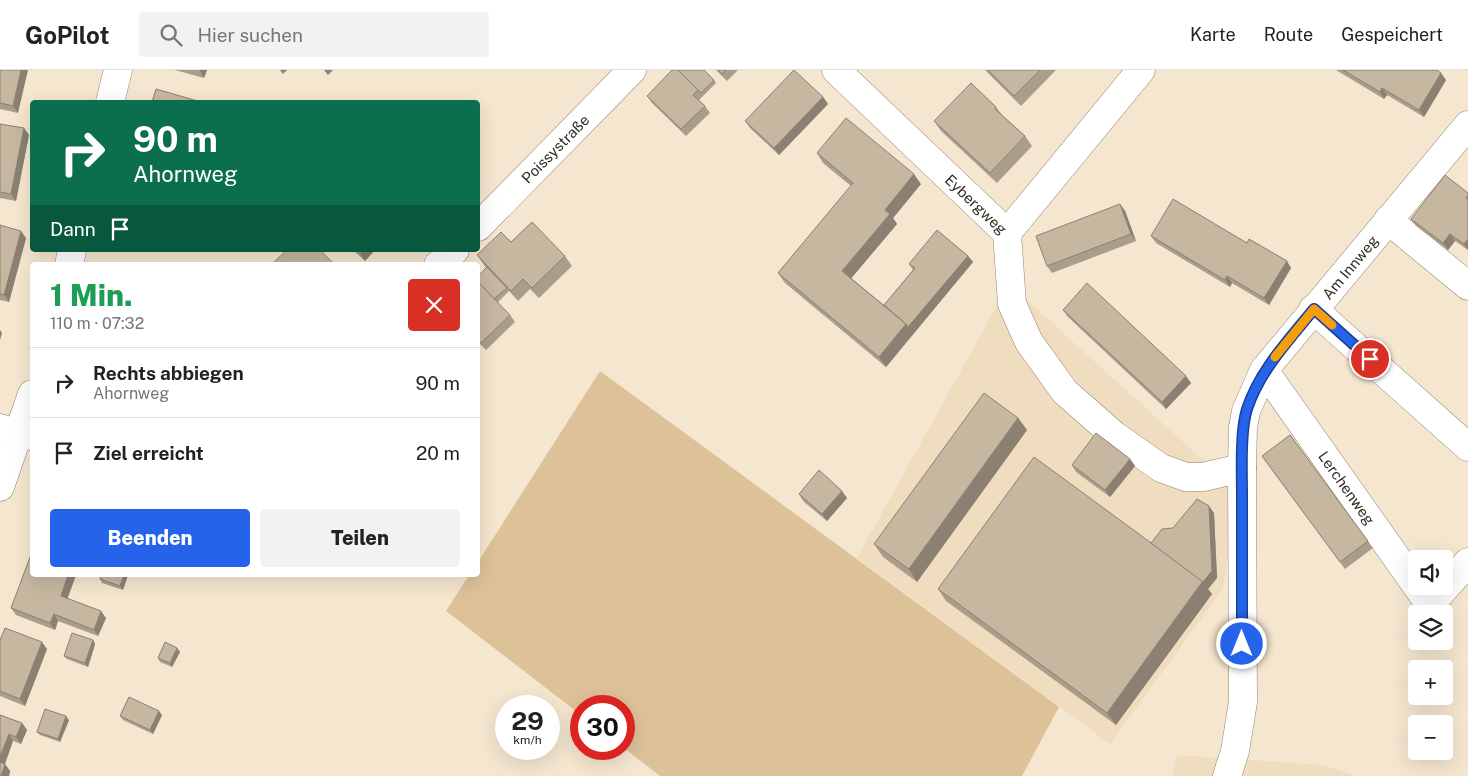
<!DOCTYPE html>
<html lang="de">
<meta charset="utf-8">
<style>
:root{--surface:#fff;--page:#f2f2f2;--text:#222;--muted:#767676;--line:#e0e0e0;--accent:#2563eb}
body{margin:0;font-family:"Public Sans",sans-serif;background:var(--page);color:var(--text);height:100vh;display:flex;flex-direction:column;font-size:19px;white-space:nowrap}
*{box-sizing:border-box;margin:0}
p{font-size:16px;color:var(--muted)}
.icon{flex:none;width:28px;height:28px;fill:none;stroke:currentColor;stroke-width:2;stroke-linecap:round;stroke-linejoin:round}
.map{position:relative;flex:1;overflow:hidden}
.drawer{position:absolute;left:30px;top:192px;width:450px;height:315px;display:flex;flex-direction:column;background:var(--surface);border-radius:5px;box-shadow:0 5px 20px #0002}
.drawer>*{flex:none}
.top-card{position:absolute;left:30px;top:30px;width:450px;height:152px;border-radius:5px;box-shadow:0 5px 20px #0002;background:#0b6e4f;color:#fff;overflow:hidden}
.fabs{position:absolute;left:1408px;top:480px;display:grid;gap:10px}
.fabs a{display:grid;place-items:center;width:45px;height:45px;border-radius:5px;background:var(--surface);box-shadow:0 5px 20px #0002;font-size:25px}
.speed{position:absolute;left:495px;top:625px;display:flex;gap:10px;font-size:25px;font-weight:700;text-align:center}
.speed>*{display:grid;place-content:center;width:65px;height:65px;border-radius:50%;background:var(--surface);box-shadow:0 5px 20px #0002;line-height:1}
.speed small{font-size:12px;font-weight:400}
.speed .limit{border:8px solid #d22;background:#fff;color:#111}
.pin{position:absolute;display:grid;place-items:center;width:42px;height:42px;color:#fff;margin:-21px;border:2px solid #fff;border-radius:50%;box-shadow:0 1px 5px #0007}
.me{position:absolute;width:55px;margin:-28px;rotate:0deg;stroke-linejoin:round;filter:drop-shadow(0 0 4px #0008)}
.turn{display:flex;align-items:center;gap:18px;height:105px;padding:0 20px;font-size:22px}
.turn .icon{width:65px;height:65px;stroke-width:2.5}
.turn b{display:block;font-size:35px;line-height:42px}
.then{display:flex;align-items:center;height:48px;padding:0 20px;background:#0003;gap:10px;font-size:19px}
.round{display:grid;place-items:center;flex:none;width:52px;height:52px;border-radius:5px;background:var(--page)}
.overview{display:flex;align-items:center;justify-content:space-between;height:85px;padding:0 20px}
h1{font-size:30px;font-weight:800;line-height:38px;color:#1e9e55}
.primary-button{display:flex;gap:10px;margin-top:auto;padding:10px 20px}
.primary-button a{flex:1;height:58px;border-radius:5px;background:var(--accent);color:#fff;font-size:20px;font-weight:800;line-height:58px;text-align:center}
.primary-button a+a{background:var(--page);color:var(--text)}
ul{padding:0;list-style:none}
li{display:flex;align-items:center;gap:15px;height:70px;padding:0 20px;border-top:1px solid var(--line)}
li div{flex:1}
li b{display:block;font-size:19px}
li em{font-style:normal}
header{display:flex;align-items:center;gap:30px;box-sizing:border-box;height:70px;padding:0 25px;background:var(--surface);border-bottom:1px solid var(--line)}
header strong{font-size:24px}
nav{display:flex;gap:28px;margin-inline-start:auto;font-size:18px}
.search{width:350px;height:45px;background:var(--page);display:flex;align-items:center;gap:12px;box-sizing:border-box;padding:0 18px;border-radius:5px;color:var(--muted);font-size:19px}
.map>svg:first-child{display:block}
.built{fill:#f0ddbf}
.green{fill:#ddc299}
.lines{fill:none;stroke-linecap:round;stroke-linejoin:round}
.minor-casing{stroke:#948671;stroke-width:29}
.major-casing{stroke:#948671;stroke-width:29}
.minor{stroke:#fff;stroke-width:28}
.major{stroke:#fff;stroke-width:28}
.wall{fill:#aa9d8a}
.shaded-wall{fill:#8b8071}
.building{fill:#c6b7a1;stroke:#8b8071}
.route-casing{stroke:#184099;stroke-width:12}
.route{stroke:#2563eb;stroke-width:9}
.slow{stroke:#f59e0b;stroke-width:9}
.labels{text-anchor:middle;dominant-baseline:central;stroke-width:4.5;stroke-linejoin:round;paint-order:stroke}
.street-label{font-size:15px;fill:#332d24;stroke:#fff}
</style>
<header>
<strong>GoPilot</strong>
<div class="search"><svg class="icon" aria-label="search" viewBox="0 0 24 24"><circle cx="10" cy="10" r="6"/><path d="M15 15l6 6"/></svg>Hier suchen</div>
<nav><a>Karte</a><a>Route</a><a>Gespeichert</a></nav>
</header>
<div class="map">
<svg width="1468" height="706" viewBox="0 0 1468 706">
<rect width="100%" height="100%" fill="#f5e6cf"/>
<g class="built">
<path d="M1009,214L1236,420L1223,519L1110,674L857,488Z"/>
<path d="M1177,685L1323,695L1357,706H1172Z"/>
</g>
<path class="green" d="M600,301L1059,637L1022,706H660L624,678V636H581V645L446,541L469,505H478V492Z"/>
<g class="lines">
<g class="minor-casing">
<g id="minor">
<path id="s1" d="M836,0L1007,163"/>
<path d="M1388,150L1468,216"/>
<path id="s2" d="M478,157L632,0"/>
<path d="M1007,163L1012,234L1029,272L1065,322L1114,365L1161,398L1186,407H1203L1242,398"/>
<path d="M1007,163L1141,0"/>
<path d="M438,195L455,180"/>
<path d="M1313,239L1468,377"/>
<path id="s3" d="M1264,300L1430,535L1468,492"/>
<path d="M0,358L19,364L32,366"/>
<path id="s4" d="M1227,706L1235,681L1243,632L1242,398L1243,357L1246,341L1264,300L1468,55"/>
</g>
</g>
<g class="major-casing">
<g id="major">
<path d="M110,32L118,0"/>
<path d="M69,195L72,180"/>
<path d="M0,417L32,324"/>
</g>
</g>
<use href="#minor" class="minor"/>
<use href="#major" class="major"/>
</g>
<g class="wall">
<path d="M0,0L18,43L0,39Z"/>
<path d="M175,0H207L204,8Z"/>
<path d="M716,0H738L727,11Z"/>
<path d="M985,0H1056L1021,36Z"/>
<path d="M1336,0H1437L1446,10L1424,47L1387,25L1384,29Z"/>
<path d="M714,10L716,13L699,30L705,36L710,43L686,66L652,33L647,26Z"/>
<path d="M823,27L828,34L779,85L750,58L745,51Z"/>
<path d="M996,37L1002,45L1025,66L1032,76L997,113L941,61L934,51Z"/>
<path d="M0,54L24,58L29,65L16,131L0,128Z"/>
<path d="M817,83L921,114L893,148L897,154L851,208L884,235L913,200L909,194L968,186L973,192L886,297L785,213L778,203L851,116L823,93Z"/>
<path d="M1468,123V180L1455,171L1448,180L1416,156L1411,149Z"/>
<path d="M1120,134L1125,141L1136,171L1052,203L1047,196Z"/>
<path d="M0,155L26,168L9,232L0,230Z"/>
<path d="M1151,166L1247,173L1291,198L1269,235L1232,213L1230,217L1156,173Z"/>
<path d="M511,172L565,186L572,196L539,228L530,219L518,231L509,221L497,233L510,245L515,252L486,280L478,272V206L486,198L477,185Z"/>
<path d="M353,180H375L365,191Z"/>
<path d="M1063,240L1191,313L1166,339L1068,247Z"/>
<path d="M1018,348L1027,360L917,512L883,487L874,474Z"/>
<path d="M1290,365L1373,478L1345,499L1262,386Z"/>
<path d="M1130,389L1135,396L1110,427L1076,402L1072,395Z"/>
<path d="M799,424L847,428L827,451L803,431Z"/>
<path d="M1214,443L1217,508L1208,519L1212,524L1116,655L946,531L938,519L1151,473L1173,458Z"/>
<path d="M32,505H76L67,528L106,548L98,566L58,551L55,560L16,545L11,538Z"/>
<path d="M128,505L123,520L102,513L100,509Z"/>
<path d="M0,570L47,579L25,636L0,626Z"/>
<path d="M93,570L95,574L88,597L67,589L64,586Z"/>
<path d="M177,578L180,582L172,597L160,592L158,588Z"/>
<path d="M0,645L22,653L27,660L21,674L13,671L5,694L10,701L9,706H0Z"/>
<path d="M162,645L153,664L123,650L120,646Z"/>
<path d="M69,650L60,672L40,665L37,662Z"/>
</g>
<g class="shaded-wall">
<path d="M21,0H28L18,43L13,36Z"/>
<path d="M200,0H207L204,8L200,1Z"/>
<path d="M280,0H287L283,4Z"/>
<path d="M324,0H333L328,5Z"/>
<path d="M1441,3L1446,10L1424,47L1419,40Z"/>
<path d="M1382,18L1387,25L1384,29L1380,22Z"/>
<path d="M823,27L828,34L779,85L774,78Z"/>
<path d="M24,58L29,65L16,131L11,124Z"/>
<path d="M914,104L921,114L893,148L897,154L849,211L842,201L885,140Z"/>
<path d="M1120,134L1125,141L1136,171L1131,164Z"/>
<path d="M21,161L26,168L9,232L4,225Z"/>
<path d="M1450,164L1455,171L1448,180L1443,173Z"/>
<path d="M1468,169V180L1464,174Z"/>
<path d="M364,180H375L365,191L360,184Z"/>
<path d="M968,186L973,192L886,297L879,287L906,254Z"/>
<path d="M1287,191L1291,198L1269,235L1264,228Z"/>
<path d="M1227,206L1232,213L1230,217L1225,210Z"/>
<path d="M0,260L2,263L0,270Z"/>
<path d="M1186,306L1191,313L1166,339L1162,332Z"/>
<path d="M1018,348L1027,360L917,512L909,499Z"/>
<path d="M1130,389L1135,396L1110,427L1105,420Z"/>
<path d="M842,421L847,428L827,451L822,444Z"/>
<path d="M1209,436L1214,443L1217,508L1208,519L1212,524L1116,655L1107,643Z"/>
<path d="M68,505H76L66,533L61,526Z"/>
<path d="M124,505H128L123,520L120,516Z"/>
<path d="M101,541L106,548L98,566L94,560Z"/>
<path d="M54,544L58,551L55,560L50,553Z"/>
<path d="M93,570L95,574L88,597L85,593Z"/>
<path d="M42,572L47,579L25,636L20,629Z"/>
<path d="M177,578L180,582L172,597L170,593Z"/>
<path d="M159,641L162,645L153,664L150,660Z"/>
<path d="M66,646L69,650L60,672L58,669Z"/>
<path d="M22,653L27,660L21,674L16,667Z"/>
<path d="M9,664L13,671L3,699L0,694V687Z"/>
<path d="M5,694L10,701L9,706H1Z"/>
</g>
<g class="building">
<path d="M0,0H21L13,36L0,33Z"/>
<path d="M672,0H678L698,20L693,25L705,36L681,59L647,26Z"/>
<path d="M678,0H704L714,10L701,23Z"/>
<path d="M718,0H726L722,4Z"/>
<path d="M794,0L823,27L774,78L745,51Z"/>
<path d="M988,0H1040L1014,26Z"/>
<path d="M1343,0H1437L1441,3L1419,40L1382,18L1380,22Z"/>
<path d="M971,13L996,37L995,39L1025,66L990,103L934,51Z"/>
<path d="M156,19L201,32H152Z"/>
<path d="M846,48L914,104L885,140L890,144L842,201L906,254L879,287L778,203L853,113L817,83Z"/>
<path d="M0,54L24,58L11,124L0,122Z"/>
<path d="M1445,105L1468,123V125L1466,128L1468,129V169L1464,174L1450,164L1443,173L1411,149Z"/>
<path d="M1173,129L1247,173L1249,169L1287,191L1264,228L1227,206L1225,210L1151,166Z"/>
<path d="M1120,134L1131,164L1047,196L1036,166Z"/>
<path d="M532,152L565,186L532,218L523,209L511,221L477,185L501,162L511,172Z"/>
<path d="M0,155L21,161L4,225L0,224Z"/>
<path d="M937,160L968,186L908,257L906,254L884,235L915,198L909,194Z"/>
<path d="M287,180H320L335,195H275L273,193Z"/>
<path d="M356,180H364L360,184Z"/>
<path d="M487,197L507,218L494,229L478,212V206Z"/>
<path d="M478,212L510,245L481,273L478,270Z"/>
<path d="M1087,213L1186,306L1162,332L1063,240Z"/>
<path d="M984,323L1018,348L909,499L874,474Z"/>
<path d="M1096,363L1130,389L1105,420L1072,395Z"/>
<path d="M1290,365L1368,471L1340,492L1262,386Z"/>
<path d="M1034,387L1203,511L1107,643L938,519Z"/>
<path d="M819,400L842,421L822,444L799,424Z"/>
<path d="M1197,429L1209,436L1212,501L1203,512L1151,473L1162,459L1173,458Z"/>
<path d="M32,482V505H68L61,526L101,541L94,560L54,544L50,553L11,538Z"/>
<path d="M101,505H124L120,516L100,509Z"/>
<path d="M5,558L42,572L20,629L0,621V570Z"/>
<path d="M72,563L93,570L85,593L64,586Z"/>
<path d="M165,572L177,578L170,593L158,588Z"/>
<path d="M129,627L159,641L150,660L120,646Z"/>
<path d="M45,639L66,646L58,669L37,662Z"/>
<path d="M0,645L22,653L16,667L9,664L0,687Z"/>
<path d="M0,692L5,694L1,706H0Z"/>
</g>
<g class="lines">
<g class="route-casing">
<path id="route" d="M1242,574C1242,525 1242,475 1242,426C1242,403 1240,361 1247,339C1260,300 1288,271 1314,239L1370,289"/>
</g>
<use href="#route" class="route"/>
<path class="slow" d="M1275,287L1314,239L1332,255"/>
</g>
<g class="labels">
<g class="street-label">
<text stroke="none"><textPath href="#s2" startOffset="110">Poissystraße</textPath></text>
<text stroke="none"><textPath href="#s1" startOffset="194">Eybergweg</textPath></text>
<text stroke="none"><textPath href="#s4" startOffset="546">Am Innweg</textPath></text>
<text stroke="none"><textPath href="#s3" startOffset="144">Lerchenweg</textPath></text>
</g>
</g>
</svg>
<div class="fabs">
<a><svg class="icon" aria-label="sound" viewBox="0 0 24 24"><path d="M4 9h4l5-4v14l-5-4H4zM17 9q2 3 0 6"/></svg></a>
<a><svg class="icon" aria-label="layers" viewBox="0 0 24 24"><path d="M12 4l9 5-9 5-9-5zM3 14l9 5 9-5"/></svg></a>
<a>+</a>
<a>−</a>
</div>
<div class="speed"><div>29<small>km/h</small></div><div class="limit">30</div></div>
<div class="pin" style="left:1370px;top:289px;background:#d93025"><svg class="icon" aria-label="arrive" viewBox="0 0 24 24"><path d="M6 21V4h12l-3 4 3 4H6"/></svg></div>
<svg class="me" style="left:1242px;top:574px" viewBox="-20 -20 40 40"><circle r="17" fill="#2563eb" stroke="#fff" stroke-width="3"/><path d="M0-11L8 9 0 5-8 9z" fill="#fff"/></svg>
<div class="top-card">
<div class="turn"><svg class="icon" aria-label="right" viewBox="0 0 24 24"><path d="M7 20v-9h11M14 6l5 5-5 5"/></svg><div><b>90 m</b>Ahornweg</div></div>
<div class="then">Dann<svg class="icon" aria-label="arrive" viewBox="0 0 24 24"><path d="M6 21V4h12l-3 4 3 4H6"/></svg></div>
</div>
<section class="drawer">
<div class="overview"><div><h1>1 Min.</h1><p>110 m · 07:32</p></div><a class="round" style="background:#d93025;color:#fff"><svg class="icon" aria-label="close" viewBox="0 0 24 24"><path d="M6 6l12 12M18 6L6 18"/></svg></a></div>
<ul>
<li><svg class="icon" aria-label="right" viewBox="0 0 24 24"><path d="M7 20v-9h11M14 6l5 5-5 5"/></svg><div><b>Rechts abbiegen</b><p>Ahornweg</p></div><em>90 m</em></li>
<li><svg class="icon" aria-label="arrive" viewBox="0 0 24 24"><path d="M6 21V4h12l-3 4 3 4H6"/></svg><div><b>Ziel erreicht</b></div><em>20 m</em></li>
</ul>
<div class="primary-button"><a>Beenden</a><a>Teilen</a></div>
</section>
</div>
